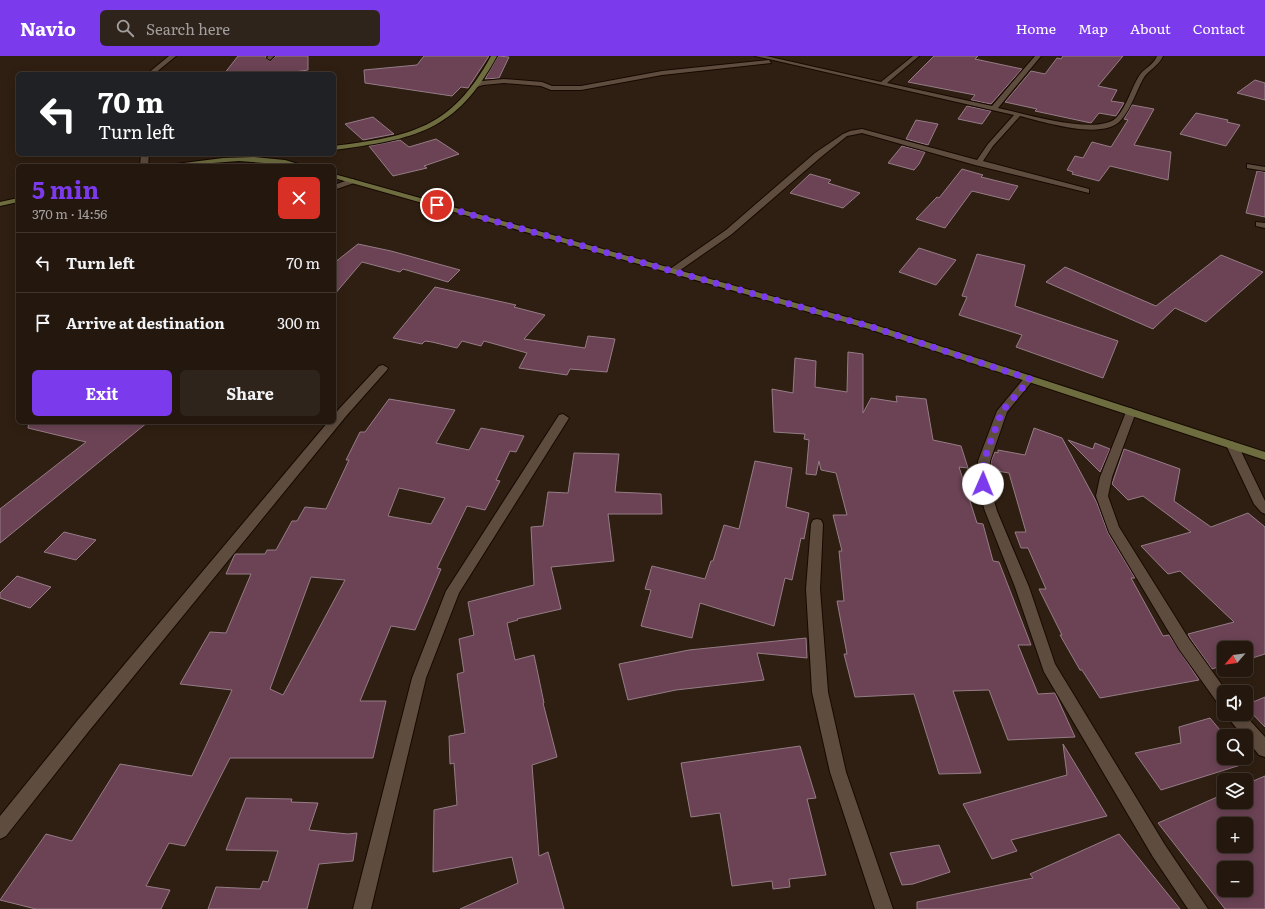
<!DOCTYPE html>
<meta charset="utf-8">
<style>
:root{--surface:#23170e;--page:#2f241c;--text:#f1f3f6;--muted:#a39f9e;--line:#40362e;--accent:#7c3aed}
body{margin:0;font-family:Literata,serif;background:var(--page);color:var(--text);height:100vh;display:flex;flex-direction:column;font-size:15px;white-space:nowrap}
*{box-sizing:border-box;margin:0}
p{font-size:13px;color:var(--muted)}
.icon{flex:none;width:22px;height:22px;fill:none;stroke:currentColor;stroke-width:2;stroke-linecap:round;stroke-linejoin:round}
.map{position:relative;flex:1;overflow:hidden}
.panel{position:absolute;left:16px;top:108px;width:320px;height:260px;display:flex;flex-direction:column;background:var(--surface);border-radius:6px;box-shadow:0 2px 10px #0003,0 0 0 1px var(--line)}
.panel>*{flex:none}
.guide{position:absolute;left:16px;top:16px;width:320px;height:84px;border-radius:6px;box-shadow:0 2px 10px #0003,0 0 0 1px var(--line);background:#202124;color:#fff;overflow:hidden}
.needle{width:26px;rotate:242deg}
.controls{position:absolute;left:1217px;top:585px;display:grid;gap:8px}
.controls a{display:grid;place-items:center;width:36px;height:36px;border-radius:6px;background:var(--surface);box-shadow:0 2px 10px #0003,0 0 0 1px var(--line);font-size:20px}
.pin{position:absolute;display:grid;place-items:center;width:34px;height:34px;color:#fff;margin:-17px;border:2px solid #fff;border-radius:50%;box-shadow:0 1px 4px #0007}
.me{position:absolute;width:44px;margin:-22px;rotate:1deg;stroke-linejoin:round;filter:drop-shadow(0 0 3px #0008)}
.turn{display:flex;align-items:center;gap:14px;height:84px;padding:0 16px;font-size:18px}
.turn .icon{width:52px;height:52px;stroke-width:2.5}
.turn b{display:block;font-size:28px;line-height:34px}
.round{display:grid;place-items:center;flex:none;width:42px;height:42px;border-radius:6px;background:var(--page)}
.summary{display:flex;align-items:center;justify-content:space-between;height:68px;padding:0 16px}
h1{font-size:24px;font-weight:700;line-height:30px;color:var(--accent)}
.button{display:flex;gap:8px;margin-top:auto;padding:8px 16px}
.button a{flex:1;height:46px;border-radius:6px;background:var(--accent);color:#fff;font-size:16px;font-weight:700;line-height:46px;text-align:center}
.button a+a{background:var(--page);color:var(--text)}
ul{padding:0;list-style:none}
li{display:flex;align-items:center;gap:12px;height:60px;padding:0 16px;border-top:1px solid var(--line)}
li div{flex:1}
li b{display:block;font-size:15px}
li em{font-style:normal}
header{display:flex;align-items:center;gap:24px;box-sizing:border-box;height:56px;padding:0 20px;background:var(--accent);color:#fff}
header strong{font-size:19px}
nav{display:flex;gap:22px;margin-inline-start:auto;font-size:14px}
.search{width:280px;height:36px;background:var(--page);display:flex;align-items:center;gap:10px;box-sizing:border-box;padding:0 14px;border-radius:6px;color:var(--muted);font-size:15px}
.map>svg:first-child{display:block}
.building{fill:#6b4355;stroke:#957c86;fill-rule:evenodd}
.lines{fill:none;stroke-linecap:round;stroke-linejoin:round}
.street-casing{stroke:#170901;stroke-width:2}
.secondary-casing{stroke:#170901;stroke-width:2}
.street{fill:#5e4c3e;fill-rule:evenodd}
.secondary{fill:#6e6d3f;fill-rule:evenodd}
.route{stroke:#7c3aed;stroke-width:7;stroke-dasharray:0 12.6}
</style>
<header>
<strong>Navio</strong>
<div class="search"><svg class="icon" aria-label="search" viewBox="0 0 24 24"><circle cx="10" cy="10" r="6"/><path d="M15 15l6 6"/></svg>Search here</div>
<nav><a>Home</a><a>Map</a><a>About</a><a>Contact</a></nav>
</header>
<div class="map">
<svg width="1265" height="853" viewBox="0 0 1265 853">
<rect width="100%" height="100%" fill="#2f1f12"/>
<g class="building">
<path d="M238,0H266V2L270,5L276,0H308V14L294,16V18H224Z"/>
<path d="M424,0H489L468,32L461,31L452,40L365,27L364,14L417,9Z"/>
<path d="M498,0L509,1L499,22L485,23Z"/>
<path d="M934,0H978L975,3L1022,13L991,48L971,44L975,39L908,26Z"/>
<path d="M1063,0H1123L1098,30L1117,34L1111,45L1124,47L1116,60L1099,57L1091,67L1035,55L1037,53L1005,46L1031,15L1045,18L1057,2L1061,3Z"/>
<path d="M1255,24L1265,27V44L1237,37Z"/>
<path d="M1132,49L1154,53L1134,89L1171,96L1168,124L1110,110L1099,125L1072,118L1073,116L1067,114L1075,100L1083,102L1092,86L1111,91L1128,64L1124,63Z"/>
<path d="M967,50L991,55L982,68L958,63Z"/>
<path d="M1196,57L1228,64L1227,66L1240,69L1226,90L1180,78Z"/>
<path d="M373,61L394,78L363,84L345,68Z"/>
<path d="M916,64L938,68L928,89L906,83Z"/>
<path d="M436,83L459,98L424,110L427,112L393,120L369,90L400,84L409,91Z"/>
<path d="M902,90L925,96L919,108L914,114L888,107Z"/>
<path d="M962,113L983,119L981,121L1018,130L1009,144L972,135L945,172L916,163L937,141L939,142Z"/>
<path d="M1257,115L1265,116V161L1246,157Z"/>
<path d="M810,118L831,124L828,127L860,137L843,152L790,137Z"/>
<path d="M358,188L391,195L460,214L448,226L403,213L400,216L362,206L334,239V207Z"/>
<path d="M919,192L956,204L936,229L899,216Z"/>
<path d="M977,198L1025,209L1015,250L1118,285L1103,322L1016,291L1022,279L959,259L967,241L962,240Z"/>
<path d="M1221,199L1263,216L1206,266L1175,252L1153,273L1046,226L1065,211L1156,250Z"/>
<path d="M435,231L516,249L514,251L545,259L524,283L585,292L588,280L615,283L607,316L570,313L567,319L519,312L527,297L484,285L481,290L462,285L457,292L432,286L425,285L422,288L393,282Z"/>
<path d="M848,296L863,298V357L871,342L897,346L896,340L926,343L933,384L961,390L968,412L959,411L977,467L983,468L993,505L999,506L1031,589H1018L1038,638L1055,637L1075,681L1008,684L989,634L953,635L981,717L939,718L914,638L855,641L844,598H847L837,545H844L839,495H842L833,459H847L836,417L821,414L819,405L816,419L806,418L809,384L804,383L805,378L774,376L772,333L793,337L795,302L816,305L815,331L847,336Z"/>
<path d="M389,343L455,354L436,387L469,394L481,372L524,380L516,396L510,395L496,424L500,425L485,454L467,450L437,512L441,513L415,574L391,570L360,645H386L373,702H230L185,790L169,787L146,830L170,834L161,853H36L0,844L46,778L72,785L120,708L192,720L232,634L180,628L210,576L226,577L251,518H226L235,498H265L267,494H276L292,465H297L305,451L326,453L349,404H346L360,376H365ZM399,432L445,442L431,468L388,460ZM311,521L345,524L283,639L270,633Z"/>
<path d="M29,366H148L0,487V453L86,386L28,372Z"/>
<path d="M1034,372L1062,382L1097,447L1108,477L1135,522H1131L1163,580L1169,579L1199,624L1100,642L1082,614H1080L1060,579H1062L1039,533H1046L1028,492H1021L1015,476H1026L1009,417L991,414V405L995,396L998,397V394L1025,399Z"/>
<path d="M1068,384L1093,393L1095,387L1110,393L1100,416Z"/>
<path d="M1124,393L1180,413L1174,445L1211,471L1248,457L1265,471V598L1246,604V592H1224V609L1212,613L1190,582L1188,578L1234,566L1180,515L1168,518L1141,490L1191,476L1143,440L1128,444L1112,428Z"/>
<path d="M574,397L619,398L615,436L661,438L662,458H608L614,505L551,511L561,553L517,563L518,564L507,567L515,604L534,599L544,647H543L557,701L532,709L539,800L548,796L564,853H460L518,827L512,801L433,816L434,754L457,749L454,707L450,708L449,680L465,677L457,618L464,616L459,583L474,579L468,546L534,529L531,471L543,470L548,436L568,437Z"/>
<path d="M755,405L792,412L786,451L809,457L804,483L801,482L792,524L785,522L774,570L700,547L692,582L641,570L651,534L645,533L652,510L705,523L711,505H713L724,469L739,473Z"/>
<path d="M64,476L96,484L76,504L44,496Z"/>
<path d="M17,520L51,531L30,552L0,542V537Z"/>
<path d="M806,582L807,602L757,597L764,624L676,634L628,644L619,608L689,594Z"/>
<path d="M1265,641V671L1246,651V649Z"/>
<path d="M1210,662L1225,680L1224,702H1243L1247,707L1161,734L1135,697L1181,687L1179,671Z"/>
<path d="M1063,688L1107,760L1011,784L1017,795L992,803L963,748L1067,719Z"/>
<path d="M800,690L816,742L807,743L826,819L789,823L790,831L773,833L772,825L732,830L720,757L691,761L681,707Z"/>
<path d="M1265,720V853H1225L1158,767L1224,738V746H1246V728ZM1224,768H1246V790H1224ZM1224,812H1246V834H1224Z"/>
<path d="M246,742L292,743L291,746L318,747L309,774L348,778L357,777L353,805L319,808L307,853H208L216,831L260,833L263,825L268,826L278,795L226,794Z"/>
<path d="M1119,778L1180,853H917V846L1033,822L1030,818Z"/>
<path d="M939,789L950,816L913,828L902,829L890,797Z"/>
</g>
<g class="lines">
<g class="street-casing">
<g id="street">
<path d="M169,0H176L154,18H147Z"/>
<path d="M268,0H274L270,4L267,2Z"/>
<path d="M755,0H766L881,26L913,0H919L887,27L992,50L1035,0H1041L998,52C1022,57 1099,81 1117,61C1127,50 1131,33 1139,20C1144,12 1154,9 1157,0H1163C1159,10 1148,14 1143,23C1136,36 1131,53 1121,64C1103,85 1044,66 1020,60L993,90L983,105L1089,133V137L975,109L862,77L847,80L821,101L732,178L676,217H670V213L726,174L815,97L843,78L850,75L862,73L977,104L988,88L1014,59Z"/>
<path d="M769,4L771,7L662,19L581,34H551L541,30L504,27L483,29L474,32L471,30L482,25L504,23L542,26L552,30H581L662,15Z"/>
<path d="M141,98H149L148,110H140Z"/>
<path d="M1247,108L1265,111V115L1247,112Z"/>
<path d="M351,123H354V127L334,134V129Z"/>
<path d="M1256,166L1265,167V172L1256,170Z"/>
<path d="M383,309L388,312L387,314L347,359L89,675L6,780L0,783V760L77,665L328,366H334V359L339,353L379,310Z"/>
<path d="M1029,320L1034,323L1007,356L990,405L989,428L997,455L1029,531L1055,608L1165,789L1208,853H1188L1153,801L1044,616L1015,531L985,455L977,428L978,405L997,355L1025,321Z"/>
<path d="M1131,352L1136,356L1112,421L1108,440L1119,471L1189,583L1227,636H1224V651L1219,649L1179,593L1109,476L1096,440L1100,421L1126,356Z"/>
<path d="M563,358L569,362L459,537L426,622L371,853H353L412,622L446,535L559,359Z"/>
<path d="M1232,385L1238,389L1265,445V458L1261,456L1254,448L1226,389Z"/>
<path d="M817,463L821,464L823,468L820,533L828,636L846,716L893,853H875L830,716L812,636L806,533L811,468L813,464Z"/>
<path d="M1226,658H1244L1265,681V701L1259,699L1246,683V680H1243L1229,663Z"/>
</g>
</g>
<g class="secondary-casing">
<g id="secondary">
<path d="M491,0H497C456,76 415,83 334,94V90C411,80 451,73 491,0Z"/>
<path d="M254,101L285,104L305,110L239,105L172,110L176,108L223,102Z"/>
<path d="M334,118L875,269L1265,396V404L869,273L334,122Z"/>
<path d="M18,142V146L0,150V146Z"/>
</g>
</g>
<use href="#street" class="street"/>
<use href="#secondary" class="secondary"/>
</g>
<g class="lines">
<path class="route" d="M437,149L872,271L1030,323L1002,355L984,404L983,428"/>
</g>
</svg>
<div class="controls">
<a><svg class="needle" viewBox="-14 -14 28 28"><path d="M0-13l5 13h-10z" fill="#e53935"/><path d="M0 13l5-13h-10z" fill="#a39f9e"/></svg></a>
<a><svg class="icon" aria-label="sound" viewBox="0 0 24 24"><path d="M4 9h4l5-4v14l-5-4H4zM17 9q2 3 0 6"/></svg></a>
<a><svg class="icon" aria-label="search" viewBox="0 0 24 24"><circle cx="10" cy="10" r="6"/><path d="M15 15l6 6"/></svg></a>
<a><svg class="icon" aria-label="layers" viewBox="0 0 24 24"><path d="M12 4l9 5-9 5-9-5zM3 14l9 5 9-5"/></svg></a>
<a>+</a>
<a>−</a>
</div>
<div class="pin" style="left:437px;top:149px;background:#d93025"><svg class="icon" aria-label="arrive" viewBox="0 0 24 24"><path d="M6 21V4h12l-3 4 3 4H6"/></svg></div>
<svg class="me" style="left:983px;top:428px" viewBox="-20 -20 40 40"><circle r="19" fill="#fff"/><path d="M0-13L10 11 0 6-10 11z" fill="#7c3aed"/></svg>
<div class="guide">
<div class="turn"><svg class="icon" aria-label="left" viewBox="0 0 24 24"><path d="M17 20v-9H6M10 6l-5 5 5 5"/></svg><div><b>70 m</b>Turn left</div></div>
</div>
<section class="panel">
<div class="summary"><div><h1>5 min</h1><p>370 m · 14:56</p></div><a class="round" style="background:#d93025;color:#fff"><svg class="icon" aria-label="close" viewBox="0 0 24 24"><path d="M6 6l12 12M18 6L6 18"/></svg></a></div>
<ul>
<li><svg class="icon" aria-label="left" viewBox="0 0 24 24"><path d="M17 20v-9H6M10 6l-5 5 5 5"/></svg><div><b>Turn left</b></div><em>70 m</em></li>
<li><svg class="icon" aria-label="arrive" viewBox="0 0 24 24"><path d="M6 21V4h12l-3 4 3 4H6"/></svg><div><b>Arrive at destination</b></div><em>300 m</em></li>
</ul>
<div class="button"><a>Exit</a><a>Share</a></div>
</section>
</div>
